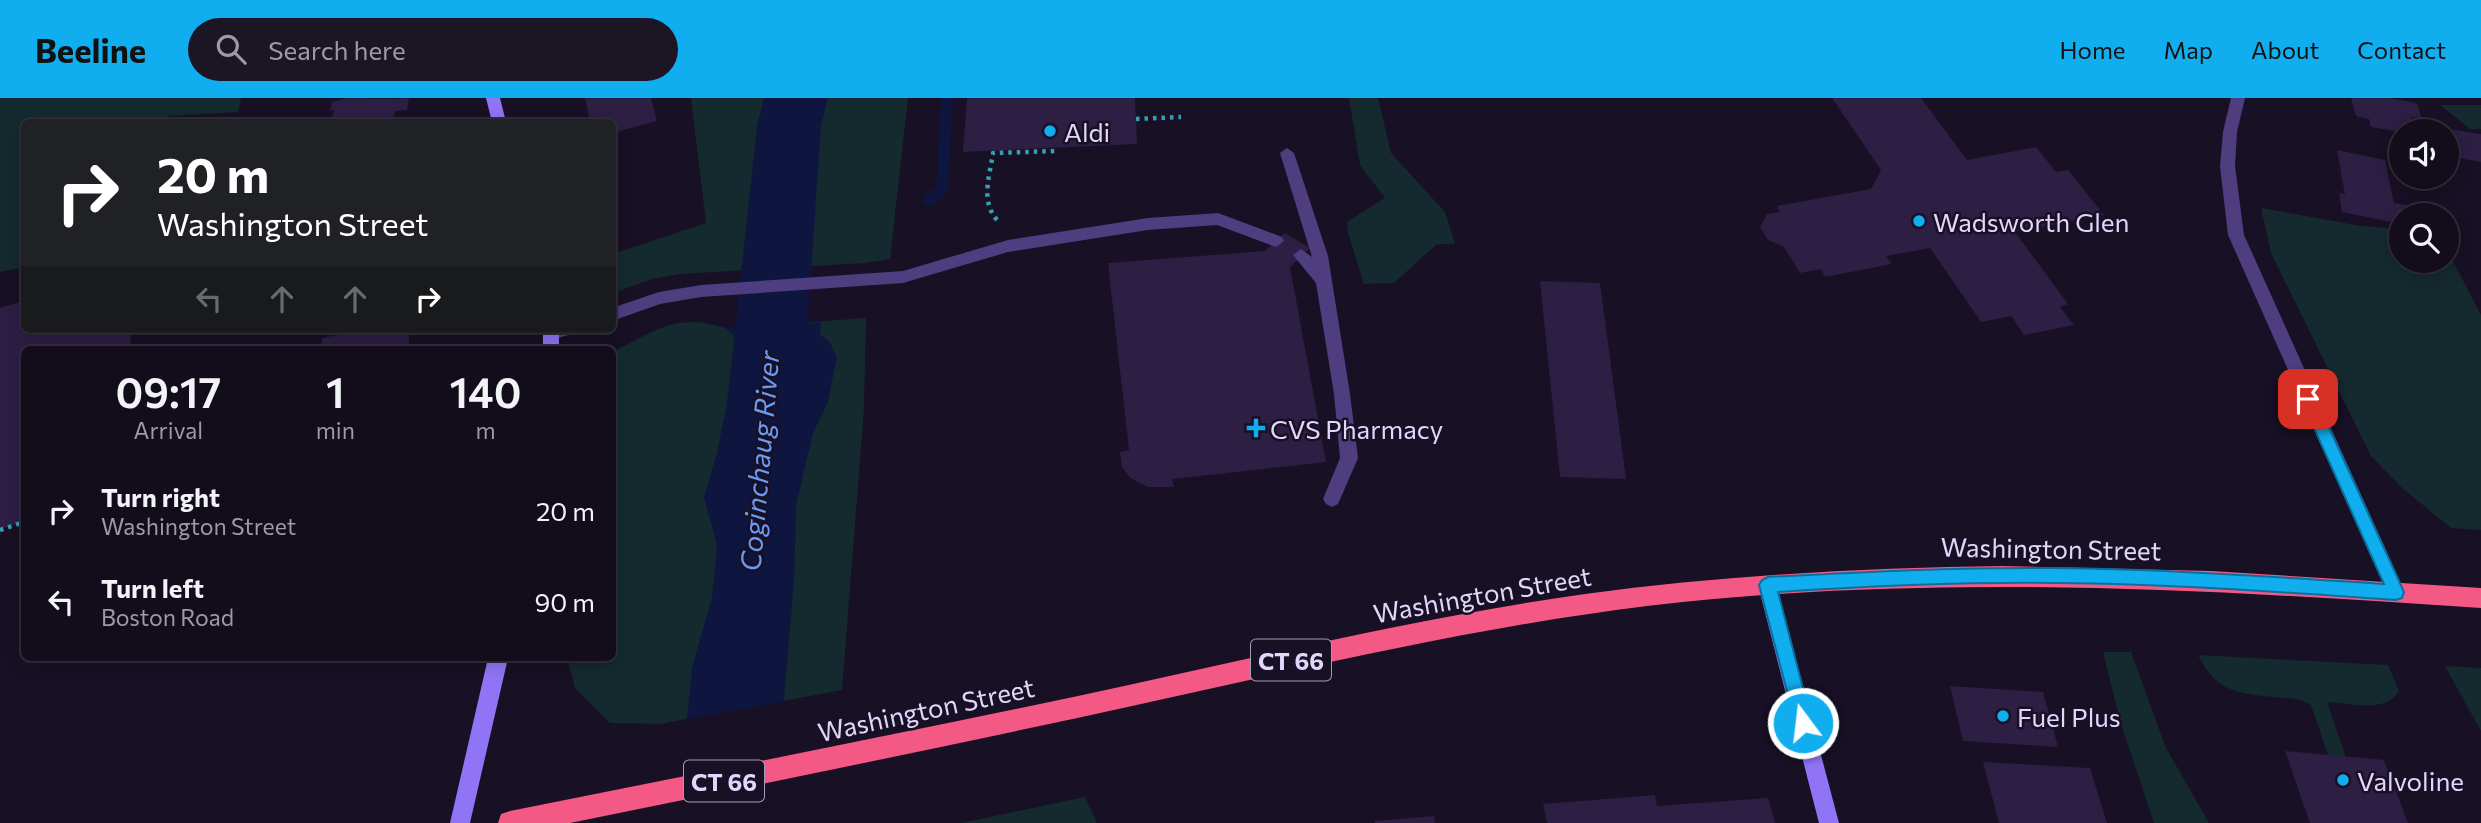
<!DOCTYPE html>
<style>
:root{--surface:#120c1b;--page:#1b1524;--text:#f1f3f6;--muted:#9c9ba3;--line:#312c3a;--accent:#10adef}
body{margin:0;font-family:Commissioner,sans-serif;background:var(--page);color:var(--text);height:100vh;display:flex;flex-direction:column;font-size:26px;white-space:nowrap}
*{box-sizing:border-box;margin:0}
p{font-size:23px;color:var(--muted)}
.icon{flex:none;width:38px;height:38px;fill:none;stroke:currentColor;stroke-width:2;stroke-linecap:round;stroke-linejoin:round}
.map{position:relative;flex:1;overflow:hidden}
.side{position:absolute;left:21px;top:248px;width:595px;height:315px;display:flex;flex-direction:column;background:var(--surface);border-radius:10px;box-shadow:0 4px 18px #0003,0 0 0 2px var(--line)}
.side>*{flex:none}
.hud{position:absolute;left:21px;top:21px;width:595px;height:214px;border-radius:10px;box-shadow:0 4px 18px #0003,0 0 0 2px var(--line);background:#202124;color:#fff;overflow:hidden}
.buttons{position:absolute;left:2389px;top:21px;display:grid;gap:14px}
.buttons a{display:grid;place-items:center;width:70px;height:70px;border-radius:50%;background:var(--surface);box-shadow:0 4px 18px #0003,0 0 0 2px var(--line);font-size:35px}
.pin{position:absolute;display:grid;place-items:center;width:60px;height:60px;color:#fff;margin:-30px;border-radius:14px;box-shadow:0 4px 10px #0006}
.me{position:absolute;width:77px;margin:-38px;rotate:345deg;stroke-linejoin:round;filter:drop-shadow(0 0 5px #0008)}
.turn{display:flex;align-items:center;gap:24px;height:147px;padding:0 21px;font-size:32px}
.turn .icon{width:91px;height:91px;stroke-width:2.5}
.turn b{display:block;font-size:49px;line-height:60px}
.lanes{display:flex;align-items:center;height:66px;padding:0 21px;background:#0003;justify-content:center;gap:35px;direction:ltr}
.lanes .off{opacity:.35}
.eta{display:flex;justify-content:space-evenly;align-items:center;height:119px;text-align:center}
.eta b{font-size:42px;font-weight:600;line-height:49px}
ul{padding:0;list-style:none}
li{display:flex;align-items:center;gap:21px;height:91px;padding:0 21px}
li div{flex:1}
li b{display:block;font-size:26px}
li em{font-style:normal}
header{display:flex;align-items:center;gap:42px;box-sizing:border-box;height:98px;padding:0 35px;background:var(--accent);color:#111}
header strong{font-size:33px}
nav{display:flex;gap:38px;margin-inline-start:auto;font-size:24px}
.search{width:490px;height:63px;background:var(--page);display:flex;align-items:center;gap:18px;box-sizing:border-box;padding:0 24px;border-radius:38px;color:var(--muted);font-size:26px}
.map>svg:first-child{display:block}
.green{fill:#142a2e}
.water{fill:#0e1640}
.pier{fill:#181024}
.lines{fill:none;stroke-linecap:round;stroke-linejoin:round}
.stream{stroke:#0e1640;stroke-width:12}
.river{fill:#0e1640;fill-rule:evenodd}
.building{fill:#2d1e44}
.path{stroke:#379faf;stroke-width:4.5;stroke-dasharray:3.5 5;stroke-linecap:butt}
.lane{fill:#4e3e80;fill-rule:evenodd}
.street{fill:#4e3e80;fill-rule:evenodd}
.secondary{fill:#9074f6;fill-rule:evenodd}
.highway{fill:#f45985;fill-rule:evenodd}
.route{fill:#10adef;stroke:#0a709b;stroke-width:2}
.poi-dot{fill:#10adef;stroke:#181024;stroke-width:2.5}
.labels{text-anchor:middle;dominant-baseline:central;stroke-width:5;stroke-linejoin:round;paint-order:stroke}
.shield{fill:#181024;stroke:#a59bbb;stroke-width:2}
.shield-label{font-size:24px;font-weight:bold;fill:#e2d6fc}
.poi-label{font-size:26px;fill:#e2d6fc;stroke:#181024;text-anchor:start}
.street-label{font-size:26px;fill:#e2d6fc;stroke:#181024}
.water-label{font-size:28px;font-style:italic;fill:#6b9af5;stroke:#181024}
</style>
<header>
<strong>Beeline</strong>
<div class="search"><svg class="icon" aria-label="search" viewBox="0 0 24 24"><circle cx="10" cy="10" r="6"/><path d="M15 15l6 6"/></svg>Search here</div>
<nav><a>Home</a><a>Map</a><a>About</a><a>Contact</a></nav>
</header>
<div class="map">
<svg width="2481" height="725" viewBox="0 0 2481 725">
<rect width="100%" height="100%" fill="#181024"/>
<g class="green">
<path d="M0,0H241L238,14L170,18L148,24H24V169L0,174Z"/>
<path d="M691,0H908L890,161L865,165L680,176L652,181L613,195V156L706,125Z"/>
<path d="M1349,0H1378L1391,55L1445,114L1455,146H1437L1394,185L1364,186L1348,135L1347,124L1385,100L1360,67Z"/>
<path d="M2440,7H2481V31H2470Z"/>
<path d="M2261,110L2361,128L2401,131V163H2446L2447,152L2481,217V432L2451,430L2402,390L2371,358L2271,155Z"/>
<path d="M866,220L864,311L842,592L660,626L610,625L575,590L567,560H612L613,254C655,233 675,214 725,230Z"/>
<path d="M2103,554H2131L2166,650L2209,725H2154L2121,626Z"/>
<path d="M2198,557L2388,567L2399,593C2386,616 2349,605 2327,604L2346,659L2328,657L2311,607C2298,600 2288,600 2274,599C2236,596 2215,592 2198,557Z"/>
<path d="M2445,568L2481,570V633Z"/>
<path d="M1085,699L1097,725H961Z"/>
</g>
<path class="water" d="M821,224L820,237L829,243L837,259L828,304L813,335L796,407L794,484L784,602L786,725H647L687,622L692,570L712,499L717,448L704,399L717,355L740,242L725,230Z"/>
<path class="pier" d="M787,603L790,725H643L683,622Z"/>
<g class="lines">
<path class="stream" d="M929,102L942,92L947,0"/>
<path class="river" d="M764,0H828L821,28L800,333L789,355L762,364L735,355L724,333L757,28Z"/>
</g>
<g class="building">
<path d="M346,0L397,1L409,0L407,12L395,13L393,24H331L334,12L330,13L332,4Z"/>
<path d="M585,0H651L657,23L612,35V24H586L585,21L589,19Z"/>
<path d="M967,0H1135L1137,46L963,54Z"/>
<path d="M1832,0H1921L1967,62L2036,49L2056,74L2068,72L2104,117L2015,134L2068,206L2060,209L2074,227L2024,237L2011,218L1981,224L1930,150L1886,158L1892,166L1825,179L1821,171L1800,175L1784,149L1768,142L1760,129L1767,116L1780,114L1777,108L1871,91L1881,72Z"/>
<path d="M2351,0H2389L2417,5L2422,21L2411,19L2415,33L2401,34L2371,29L2369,21L2356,18Z"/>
<path d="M2449,31L2481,36V64L2459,60Z"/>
<path d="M2337,52L2385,62L2394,105L2406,107L2408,117H2401V126L2342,114L2339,95L2345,96Z"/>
<path d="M1285,135L1310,150L1290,169L1326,364L1172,381L1174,389H1148L1130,380L1122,369L1120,354L1129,352L1108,165L1265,153Z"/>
<path d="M1540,183L1600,185L1626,381L1560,379Z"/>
<path d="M24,203V231H131L130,252H24V424L0,431V210Z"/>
<path d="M343,231H409V249L395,252H321L322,240L343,236Z"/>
<path d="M1950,588L2043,594L2058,649L1963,643Z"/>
<path d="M2285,653L2384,662L2408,725H2310Z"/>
<path d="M1983,664L2090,670L2107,725H1999Z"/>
<path d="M1655,697L1657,708L1768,700L1775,725H1547L1543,706Z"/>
<path d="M1434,718L1435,725H1375V723Z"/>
</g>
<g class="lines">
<g class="path">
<path d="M1136,21L1181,19"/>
<path d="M997,122C980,103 990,77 993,55L1057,53"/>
<path d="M0,432L24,424"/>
</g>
<g class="lane">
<path d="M1287,50L1294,55L1328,158L1350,296L1358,360L1338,406L1332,409L1326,406L1323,401L1340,360L1334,296L1316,185L1293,157L1301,151L1312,159L1280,55Z"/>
<path d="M1218,115L1282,139L1284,143L1276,149L1217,127L1148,132L1008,154L903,185L701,199L660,206L612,223V210L659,194L701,187L903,173L1008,142L1148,120Z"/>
<path d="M546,231H574L572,236L551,242L545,241L543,236Z"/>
</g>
<path class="street" d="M2231,0H2245L2237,34L2235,68L2244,137L2405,494L2403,500L2396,502L2389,500L2387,494L2228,137L2220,68L2223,34Z"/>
<g class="secondary">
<path d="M486,0H500L506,24H492Z"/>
<rect x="543" y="231" width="16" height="21"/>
<path d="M1767,479L1774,481L1776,487L1839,725H1819L1758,487L1760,481Z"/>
<path d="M488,560H508L470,725H450Z"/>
</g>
<path class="highway" d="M2003,468L2211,473L2481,490V510C2202,491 1925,475 1647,508C1476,529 1309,569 1141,606C951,648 761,686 570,725H498L501,716L510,713C699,675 889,638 1078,598C1246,562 1414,520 1585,496C1724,477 1864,470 2003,468Z"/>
</g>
<path class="route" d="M2308,294L2316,301L2404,494L2402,500L2396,502C2282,494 2169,486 2055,485C1962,484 1870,488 1778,494L1812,625L1809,631L1803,634L1797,631L1759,487L1762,482L1768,479C1863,474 1959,469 2054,470C2164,471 2274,479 2384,486L2301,301Z"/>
<g class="poi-dot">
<circle cx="1050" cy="33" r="7"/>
<circle cx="1919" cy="123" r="7"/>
<path d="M1252.5 319.5h7v7h7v7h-7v7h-7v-7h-7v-7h7z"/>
<circle cx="2003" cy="618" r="7"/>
<circle cx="2343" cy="682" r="7"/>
</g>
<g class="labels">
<g class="shield">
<rect x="1251" y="541.5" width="80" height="41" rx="5"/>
<rect x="684" y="662.5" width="80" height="41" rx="5"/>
</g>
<g class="shield-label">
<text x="1291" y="562">CT 66</text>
<text x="724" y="683">CT 66</text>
</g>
<g class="poi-label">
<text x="1064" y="33">Aldi</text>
<text x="1933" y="123">Wadsworth Glen</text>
<text x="1270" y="330">CVS Pharmacy</text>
<text x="2017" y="618">Fuel Plus</text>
<text x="2357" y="682">Valvoline</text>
</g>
<g class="street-label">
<text transform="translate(2051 450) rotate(1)">Washington Street</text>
<text transform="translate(1482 496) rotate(-10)">Washington Street</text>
<text transform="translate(926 611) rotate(-12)">Washington Street</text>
</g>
<g class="water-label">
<text transform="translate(759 363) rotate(-85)">Coginchaug River</text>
</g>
</g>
</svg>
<div class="buttons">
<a><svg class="icon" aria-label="sound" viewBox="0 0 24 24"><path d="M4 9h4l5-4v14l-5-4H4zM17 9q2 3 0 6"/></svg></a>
<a><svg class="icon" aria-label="search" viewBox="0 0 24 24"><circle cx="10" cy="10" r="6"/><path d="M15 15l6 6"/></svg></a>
</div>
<div class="pin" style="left:2308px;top:301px;background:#d93025"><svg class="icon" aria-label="arrive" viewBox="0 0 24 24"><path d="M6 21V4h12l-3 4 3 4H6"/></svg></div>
<svg class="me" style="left:1803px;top:625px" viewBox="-20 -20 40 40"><circle r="17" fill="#10adef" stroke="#fff" stroke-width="3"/><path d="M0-11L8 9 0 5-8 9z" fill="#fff"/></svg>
<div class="hud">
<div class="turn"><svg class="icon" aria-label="right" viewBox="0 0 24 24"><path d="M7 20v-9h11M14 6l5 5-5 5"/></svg><div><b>20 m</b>Washington Street</div></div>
<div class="lanes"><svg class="icon off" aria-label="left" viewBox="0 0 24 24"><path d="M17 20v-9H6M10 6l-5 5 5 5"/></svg><svg class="icon off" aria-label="ahead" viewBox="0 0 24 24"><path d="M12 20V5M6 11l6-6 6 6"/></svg><svg class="icon off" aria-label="ahead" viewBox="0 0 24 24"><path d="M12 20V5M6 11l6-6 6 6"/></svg><svg class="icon" aria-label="right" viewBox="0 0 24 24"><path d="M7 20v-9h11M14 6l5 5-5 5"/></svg></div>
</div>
<section class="side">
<div class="eta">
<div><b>09:17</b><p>Arrival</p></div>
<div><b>1</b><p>min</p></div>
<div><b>140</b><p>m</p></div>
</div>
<ul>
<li><svg class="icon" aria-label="right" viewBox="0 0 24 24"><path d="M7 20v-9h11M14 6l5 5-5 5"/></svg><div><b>Turn right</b><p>Washington Street</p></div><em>20 m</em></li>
<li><svg class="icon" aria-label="left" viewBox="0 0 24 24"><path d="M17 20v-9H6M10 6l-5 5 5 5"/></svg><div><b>Turn left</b><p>Boston Road</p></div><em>90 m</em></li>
</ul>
</section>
</div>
